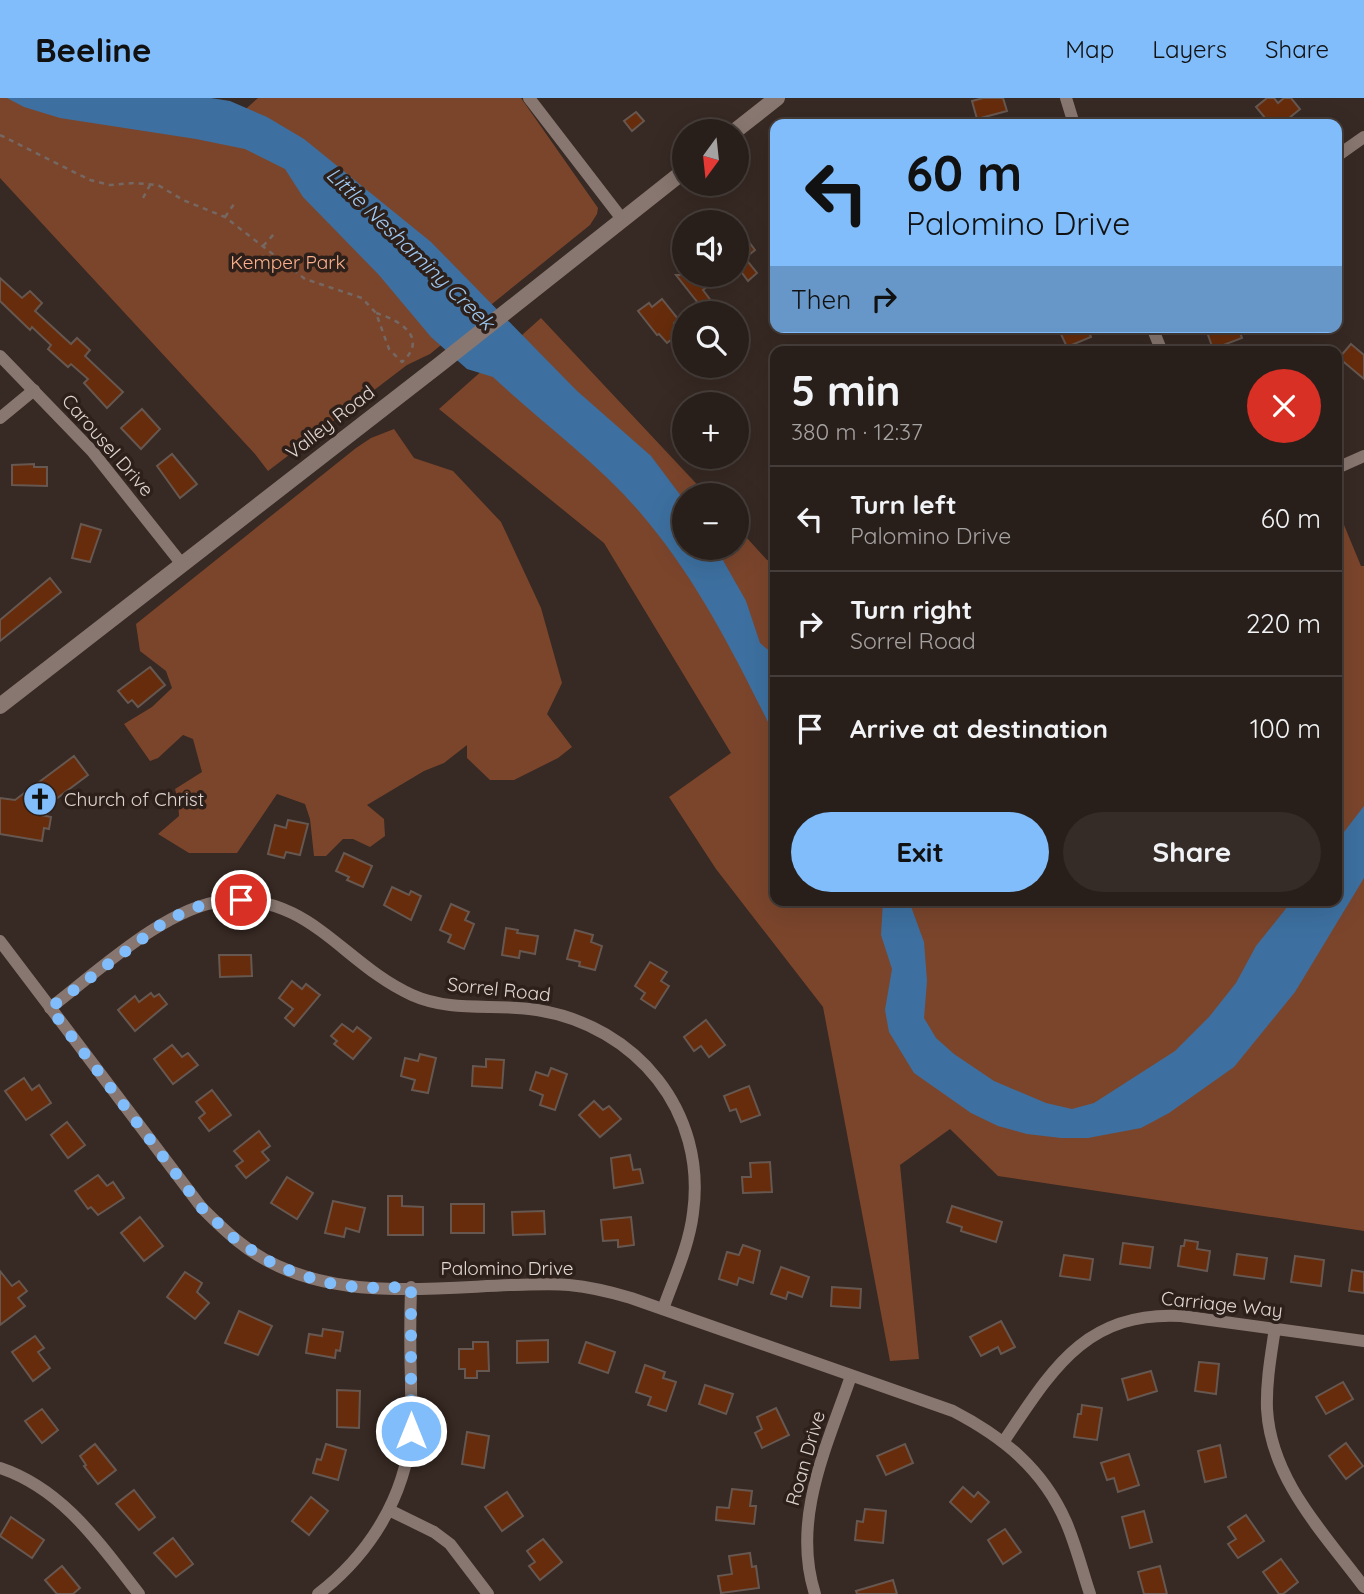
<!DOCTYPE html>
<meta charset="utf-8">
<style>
:root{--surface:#291f1a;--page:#352c27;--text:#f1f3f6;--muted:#a5a2a2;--line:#453d39;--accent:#80bdfa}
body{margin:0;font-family:Quicksand,sans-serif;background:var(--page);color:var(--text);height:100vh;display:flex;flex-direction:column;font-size:26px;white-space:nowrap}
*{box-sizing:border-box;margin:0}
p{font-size:23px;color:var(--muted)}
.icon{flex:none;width:38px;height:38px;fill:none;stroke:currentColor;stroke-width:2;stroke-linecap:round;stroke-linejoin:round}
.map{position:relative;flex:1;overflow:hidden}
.details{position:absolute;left:770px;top:248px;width:572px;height:560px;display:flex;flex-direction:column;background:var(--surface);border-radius:14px;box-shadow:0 7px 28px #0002,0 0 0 2px var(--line)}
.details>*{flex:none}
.top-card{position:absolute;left:770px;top:21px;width:572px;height:214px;border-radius:14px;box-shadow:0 7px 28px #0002,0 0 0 2px var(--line);background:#80bdfa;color:#111;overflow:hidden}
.needle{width:46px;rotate:195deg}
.fabs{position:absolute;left:672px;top:21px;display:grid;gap:14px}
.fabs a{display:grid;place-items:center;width:77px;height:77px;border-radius:50%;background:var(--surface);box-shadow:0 7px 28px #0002,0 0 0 2px var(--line);font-size:35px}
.pin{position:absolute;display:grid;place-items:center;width:60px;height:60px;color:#fff;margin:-30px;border:4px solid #fff;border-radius:50%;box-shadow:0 2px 7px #0007}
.me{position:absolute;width:77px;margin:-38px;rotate:0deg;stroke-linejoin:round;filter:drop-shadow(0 0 5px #0008)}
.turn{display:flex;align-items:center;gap:24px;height:147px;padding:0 21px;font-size:32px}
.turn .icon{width:91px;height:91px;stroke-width:2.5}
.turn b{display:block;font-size:49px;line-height:60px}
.then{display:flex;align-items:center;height:66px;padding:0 21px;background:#0003;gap:14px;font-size:26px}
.round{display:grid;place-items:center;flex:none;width:74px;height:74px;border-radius:37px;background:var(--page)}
.overview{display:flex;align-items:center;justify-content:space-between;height:119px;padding:0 21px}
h1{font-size:42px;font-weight:800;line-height:52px}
.cta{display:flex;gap:14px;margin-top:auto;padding:14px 21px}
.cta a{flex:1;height:80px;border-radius:42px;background:var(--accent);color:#111;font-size:28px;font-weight:800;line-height:80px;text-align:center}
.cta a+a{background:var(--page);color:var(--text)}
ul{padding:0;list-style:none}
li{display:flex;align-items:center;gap:21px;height:105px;padding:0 21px;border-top:2px solid var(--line)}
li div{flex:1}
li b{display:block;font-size:26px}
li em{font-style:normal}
header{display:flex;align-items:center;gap:42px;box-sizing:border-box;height:98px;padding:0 35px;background:var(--accent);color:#111}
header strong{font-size:33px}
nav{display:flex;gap:38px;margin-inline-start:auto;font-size:24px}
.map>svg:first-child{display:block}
.green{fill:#7b452c}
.water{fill:#3d70a0}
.building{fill:#672c0b;stroke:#665750;stroke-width:2}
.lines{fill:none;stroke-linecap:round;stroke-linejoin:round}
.path{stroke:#756863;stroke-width:2.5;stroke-dasharray:5 5;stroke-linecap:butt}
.minor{stroke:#887770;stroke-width:12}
.tertiary{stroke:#887770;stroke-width:16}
.route{stroke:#80bdfa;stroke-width:12;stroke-dasharray:0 21.6}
.labels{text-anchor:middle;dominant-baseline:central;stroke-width:7;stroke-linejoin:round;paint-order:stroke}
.park-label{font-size:19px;fill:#fbb08d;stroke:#2d201a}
.street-label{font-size:19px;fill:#e0d6d2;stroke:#2d201a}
.poi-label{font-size:19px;fill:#e0d6d2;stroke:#2d201a;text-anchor:start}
.water-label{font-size:21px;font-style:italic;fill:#9ec8f2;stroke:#2d201a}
</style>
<header>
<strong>Beeline</strong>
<nav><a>Map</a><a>Layers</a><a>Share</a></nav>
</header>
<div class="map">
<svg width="1364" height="1496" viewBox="0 0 1364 1496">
<rect width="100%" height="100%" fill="#372923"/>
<g class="green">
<path d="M0,0H120L238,18L258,0H521L598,110L597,116L590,127L430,256L407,267L268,373L255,356L0,80Z"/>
<path d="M541,220L707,397H684V450H737V429L767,462L775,463V803H1337V410L1361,468H1364V1133L998,1078L950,1031L900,1067L919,1261L890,1263L823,909L716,771L669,699L731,655L604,445L439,311Z"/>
<path d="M394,331L414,360L453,373L501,424L541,510L562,585L547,616L572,649L558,660L514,682H490L467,660V647L444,665L424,673L367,707L384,721L385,738L370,749L353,741H343L326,758H314L310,721L305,706L277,696L237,755H189L158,736L179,718L178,702L175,691L202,674L193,641L183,637L158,660L150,663L124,626L152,609L172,590L166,573L140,553L136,526L356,350L371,340Z"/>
</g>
<g class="water">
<path d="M7,0H211L230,3L267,19L304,41L431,144L576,292L651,358L684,402V450H716L746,503L760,545L773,556L775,562V638C738,564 701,488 648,424C604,369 544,327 493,279L467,271L431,239L379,177L303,99L285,71L245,51L196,41L60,20L24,9Z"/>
<path d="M1364,708V780L1295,894L1234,969L1169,1015L1141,1030L1088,1040H1061L1027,1036L998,1028L971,1015L914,975L889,934L885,912L892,871L881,837L883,803H909L924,844L927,883L924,920L936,940L954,956L994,983L1046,1005L1072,1011L1094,1005L1175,953L1209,919L1236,885L1256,848L1292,803H1337V743Z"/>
</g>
<g class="building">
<path d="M983,0H1003L1007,13L977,21L972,3Z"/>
<path d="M1267,0H1274L1278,5L1284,0H1291L1300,11L1282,26H1270L1256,9Z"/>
<path d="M636,14L644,23L632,33L624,23Z"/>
<path d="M737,128L755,152L745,160L757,175L748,183L737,168Z"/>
<path d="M676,177H707L713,184L703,192L715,208L706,215Z"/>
<path d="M0,180L22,200L30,193L42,205L35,213L71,246L77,240L90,252L85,258L123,294L107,310L84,285L88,281L71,266L68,269L48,251L51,247L32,229L30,232L0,203Z"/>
<path d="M662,201L678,221L674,225L681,234L667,245L659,236L657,237L638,213L649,205L652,209Z"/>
<path d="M1066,229H1087L1091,239L1067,249L1059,232Z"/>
<path d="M1220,229H1238L1242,240L1213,251L1207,234Z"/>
<path d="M1351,246L1364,257V281L1339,260Z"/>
<path d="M142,311L160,331L141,351L121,330Z"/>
<path d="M172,356L197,386L180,400L157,368Z"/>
<path d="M34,366V369H47V388L12,387V367Z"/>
<path d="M81,426L101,432L90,464L72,460Z"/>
<path d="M50,480L61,494L0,543V522Z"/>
<path d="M150,569L165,587L138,609L132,602L128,605L118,593Z"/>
<path d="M74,658L88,677L36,716L51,719L49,731L44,730L42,743L0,736V700L15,702Z"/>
<path d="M288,722L308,726L300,757L286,754L284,760L268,756L275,727L286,730Z"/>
<path d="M344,755L372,768L363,789L347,782L349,779L336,773Z"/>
<path d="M392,789L409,797L411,793L421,798L411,822L384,807Z"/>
<path d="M451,806L469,814L465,822L474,826L464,851L448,844L451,837L440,832Z"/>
<path d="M506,830L518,832L517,835L538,838L535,856L520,853L519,860L502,857Z"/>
<path d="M575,832L593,837L591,844L602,848L595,872L579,868L580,864L567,861Z"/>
<path d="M219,857H251L252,878L220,879Z"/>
<path d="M650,864L667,874L661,883L669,888L655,910L641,901L645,895L635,888Z"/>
<path d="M292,883L302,891L306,886L320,897L294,928L285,920L293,911L279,900Z"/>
<path d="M151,895L154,899L159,896L167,906L135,933L118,912L135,898L139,904Z"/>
<path d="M706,922L725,947L709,959L701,948L694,953L684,939Z"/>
<path d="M342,926L353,934L357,929L371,940L353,961L334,946L337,943L331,938Z"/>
<path d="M172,947L182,959L188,955L198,967L173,986L154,961Z"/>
<path d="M420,956L436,960L428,995L412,992L415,982L401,978L405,960L418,963Z"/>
<path d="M486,961L504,962L502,990L472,988L473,968L486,969Z"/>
<path d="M551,970L567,976L555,1012L540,1007L543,997L530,992L536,974L548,978Z"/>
<path d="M24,980L32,992L39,987L51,1005L26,1022L5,993Z"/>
<path d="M749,988L760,1017L741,1024L736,1011L730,1013L724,998Z"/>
<path d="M212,992L231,1017L209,1033L199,1020L205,1015L196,1004Z"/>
<path d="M594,1003L603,1012L609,1008L621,1021L600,1039L579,1017Z"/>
<path d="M67,1024L85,1047L68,1060L51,1037Z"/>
<path d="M259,1033L270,1048L262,1054L269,1062L246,1080L236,1068L243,1063L234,1053Z"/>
<path d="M630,1057L633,1072L640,1071L643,1085L614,1090L611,1060Z"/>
<path d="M770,1064L772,1094L743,1095L742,1079H751L750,1065Z"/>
<path d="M98,1077L107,1088L113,1084L124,1100L98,1117L91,1109L88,1111L75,1093Z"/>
<path d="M287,1079L313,1095L297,1121L271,1105Z"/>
<path d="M388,1098H402V1108L423,1109V1137H388Z"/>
<path d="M333,1103L365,1110L359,1134L346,1130L344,1139L325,1135Z"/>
<rect x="451" y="1106" width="33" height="29"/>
<path d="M952,1108L1002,1124L996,1144L961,1133L962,1129L947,1124Z"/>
<path d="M544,1113L545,1136L513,1137L512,1114Z"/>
<path d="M140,1119L163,1148L144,1163L121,1135Z"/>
<path d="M631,1119L634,1147L618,1149V1142L603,1143L601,1122Z"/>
<path d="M1185,1142L1198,1144L1197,1151L1210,1153L1207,1173L1178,1168L1181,1148H1184Z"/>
<path d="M1123,1145L1153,1149L1150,1170L1120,1166Z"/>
<path d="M743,1147L760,1153L753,1185L739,1180L737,1187L719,1181L727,1154L739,1157Z"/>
<path d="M1237,1156L1267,1160L1264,1181L1234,1177Z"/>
<path d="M1064,1157L1093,1161L1090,1182L1060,1178Z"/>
<path d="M1295,1158L1324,1162L1321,1188L1291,1184Z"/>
<path d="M781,1169L809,1179L802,1199L788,1194L786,1201L771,1196Z"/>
<path d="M1352,1172L1364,1174V1195L1349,1193Z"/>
<path d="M0,1173L12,1188L19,1183L27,1193L18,1200L25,1208L0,1227Z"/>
<path d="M185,1174L202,1185L197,1194L209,1205L195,1221L167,1199Z"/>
<path d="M832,1189L861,1191L860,1210L831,1208Z"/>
<path d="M239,1213L272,1228L258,1257L225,1245Z"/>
<path d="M1001,1223L1015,1249L1001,1256L998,1249L981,1258L970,1239Z"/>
<path d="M323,1231L343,1234L340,1253L336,1252L335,1260L306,1255L309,1236L322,1238Z"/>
<path d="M35,1238L44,1250L38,1254L50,1270L33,1283L12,1254Z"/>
<path d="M548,1242V1264L517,1265V1243Z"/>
<path d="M473,1244H488L489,1273H477V1280H465V1271H459V1251H473Z"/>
<path d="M586,1244L615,1254L608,1275L579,1265Z"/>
<path d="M1199,1264L1219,1266L1216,1296L1195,1293Z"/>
<path d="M645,1267L665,1274L663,1280L676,1284L666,1313L648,1307L651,1299L636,1294Z"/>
<path d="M1151,1273L1157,1293L1128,1302L1122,1281Z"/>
<path d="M1343,1284L1353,1301L1326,1316L1316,1299Z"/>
<path d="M705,1287L733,1296L726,1316L699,1306Z"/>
<path d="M337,1292L360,1293L359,1330L337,1329Z"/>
<path d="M1082,1307L1102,1310L1097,1342L1074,1339L1078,1316H1081Z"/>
<path d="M776,1310L789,1337L762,1350L755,1335L762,1331L757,1319Z"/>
<path d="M42,1311L58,1332L42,1345L25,1323Z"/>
<path d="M467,1334L489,1338L484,1370L462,1366Z"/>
<path d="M1346,1345L1363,1368L1346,1381L1329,1358Z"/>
<path d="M95,1346L116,1372L98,1386L84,1368L86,1367L80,1358Z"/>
<path d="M326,1346L346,1352L338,1382L313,1375L317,1361L321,1362Z"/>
<path d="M905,1346L913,1365L886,1377L877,1358Z"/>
<path d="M1220,1347L1226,1379L1205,1384L1198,1353Z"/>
<path d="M1129,1356L1139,1387L1118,1394L1114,1380L1107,1382L1101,1365Z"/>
<path d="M963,1389L974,1399L978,1394L989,1404L971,1424L950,1404Z"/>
<path d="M732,1391L752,1393L750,1408H756L754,1426L716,1422L717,1409L729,1410Z"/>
<path d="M134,1392L155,1419L139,1432L116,1406Z"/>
<path d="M507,1394L523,1418L502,1433L485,1409Z"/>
<path d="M311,1399L328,1413L309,1437L292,1423Z"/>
<path d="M865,1411L886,1413L883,1445L855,1442L857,1423L863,1424Z"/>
<path d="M1144,1413L1152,1444L1130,1450L1122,1419Z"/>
<path d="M1246,1417L1264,1443L1238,1460L1228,1446L1236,1441L1228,1429Z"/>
<path d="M11,1419L44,1442L32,1460L0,1438Z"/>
<path d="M1005,1431L1021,1454L1003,1466L988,1442Z"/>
<path d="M173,1440L193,1466L176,1479L154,1455Z"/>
<path d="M543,1441L562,1464L540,1482L529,1468L535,1464L527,1453Z"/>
<path d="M750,1455L752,1469L756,1468L759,1490L721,1495L718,1478L732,1476L729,1458Z"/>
<path d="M1281,1461L1298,1484L1283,1496H1279L1263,1474Z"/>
<path d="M62,1468L80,1490L73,1496H57L45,1482Z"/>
<path d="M1160,1468L1167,1496H1144L1138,1474Z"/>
<path d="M893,1482L897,1496H857L856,1493Z"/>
</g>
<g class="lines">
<g class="path">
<path d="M0,37L90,82L110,87L134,85L158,87L183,102L225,119L305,181L362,200L376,215L389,251L402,264C429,240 400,222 376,215"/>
<path d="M143,100L150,87"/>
<path d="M225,119L234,106"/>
<path d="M263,148L274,136"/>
</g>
<g class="minor">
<path d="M529,0L622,121"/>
<path d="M1066,0L1074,26"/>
<path d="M1337,58L1364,39"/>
<path d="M1152,229L1162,254"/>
<path d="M0,258L92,353L181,465"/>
<path d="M0,320L34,292"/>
<path d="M1337,370L1364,358"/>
<path d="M0,843L202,1110C225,1133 248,1155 278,1168C348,1201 435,1190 510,1187C529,1187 549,1185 569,1187C590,1189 611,1194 631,1200L953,1313C1003,1339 1043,1371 1066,1424C1076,1447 1082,1472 1090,1496"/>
<path d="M50,910C96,875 166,809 223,803C309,794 343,866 412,897C452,915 495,905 537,912C637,928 707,1014 693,1115C689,1148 674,1180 663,1211"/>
<path d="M1275,1230C1271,1257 1266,1284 1267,1311C1271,1382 1324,1435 1364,1489"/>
<path d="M1004,1343C1052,1272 1085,1213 1181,1218L1364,1243"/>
<path d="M0,1370C63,1391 100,1446 139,1496"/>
<path d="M389,1412L434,1434L450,1446L488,1496"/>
<path d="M318,1496C370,1456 405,1399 411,1334C412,1318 411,1301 411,1286C410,1253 410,1221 411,1189"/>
<path d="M815,1496C791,1421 827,1348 851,1278"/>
</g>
<g class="tertiary">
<path d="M735,33L777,0"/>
<path d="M0,608L439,267L684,73"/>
</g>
</g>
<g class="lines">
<path class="route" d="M241,802L202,807L167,822L50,910L202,1110L237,1143L277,1168L322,1184L361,1190L411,1189V1333"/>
</g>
<defs>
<g id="church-disc" transform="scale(1.75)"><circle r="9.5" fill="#80bdfa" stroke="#2d201a"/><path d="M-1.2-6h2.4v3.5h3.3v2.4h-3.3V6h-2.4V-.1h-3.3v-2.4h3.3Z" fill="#111"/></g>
</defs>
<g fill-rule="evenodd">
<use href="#church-disc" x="40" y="701"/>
</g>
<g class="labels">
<g class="park-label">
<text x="288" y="164">Kemper Park</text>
</g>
<g class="street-label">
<text transform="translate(330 324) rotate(-38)">Valley Road</text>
<text transform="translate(108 347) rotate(49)">Carousel Drive</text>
<text transform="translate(499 891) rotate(6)">Sorrel Road</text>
<text x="507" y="1170">Palomino Drive</text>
<text transform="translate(1222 1206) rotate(6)">Carriage Way</text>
<text transform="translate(805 1360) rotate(-74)">Roan Drive</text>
</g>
<g class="poi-label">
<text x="64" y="701">Church of Christ</text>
</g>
<g class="water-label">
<text transform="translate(411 150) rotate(44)">Little Neshaminy Creek</text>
</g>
</g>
</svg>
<div class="fabs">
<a><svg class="needle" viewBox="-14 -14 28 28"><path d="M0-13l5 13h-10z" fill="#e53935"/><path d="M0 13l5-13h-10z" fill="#a5a2a2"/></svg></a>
<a><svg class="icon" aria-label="sound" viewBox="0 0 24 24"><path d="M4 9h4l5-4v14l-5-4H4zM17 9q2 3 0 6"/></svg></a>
<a><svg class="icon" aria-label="search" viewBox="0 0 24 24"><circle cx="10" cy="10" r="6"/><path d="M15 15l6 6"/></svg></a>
<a>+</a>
<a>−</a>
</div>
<div class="pin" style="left:241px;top:802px;background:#d93025"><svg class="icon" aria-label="arrive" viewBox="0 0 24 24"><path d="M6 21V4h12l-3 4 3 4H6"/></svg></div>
<svg class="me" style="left:411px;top:1333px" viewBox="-20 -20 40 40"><circle r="17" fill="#80bdfa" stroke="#fff" stroke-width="3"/><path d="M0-11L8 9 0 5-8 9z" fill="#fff"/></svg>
<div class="top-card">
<div class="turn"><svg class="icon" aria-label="left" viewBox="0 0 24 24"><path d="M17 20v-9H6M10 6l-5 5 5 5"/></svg><div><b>60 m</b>Palomino Drive</div></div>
<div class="then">Then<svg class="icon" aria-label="right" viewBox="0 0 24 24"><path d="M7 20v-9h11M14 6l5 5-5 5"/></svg></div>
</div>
<section class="details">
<div class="overview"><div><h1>5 min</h1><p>380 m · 12:37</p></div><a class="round" style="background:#d93025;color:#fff"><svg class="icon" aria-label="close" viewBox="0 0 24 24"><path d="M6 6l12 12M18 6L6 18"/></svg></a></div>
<ul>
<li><svg class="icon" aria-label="left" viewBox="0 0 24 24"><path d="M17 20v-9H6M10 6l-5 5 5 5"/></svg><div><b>Turn left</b><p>Palomino Drive</p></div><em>60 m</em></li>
<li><svg class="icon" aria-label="right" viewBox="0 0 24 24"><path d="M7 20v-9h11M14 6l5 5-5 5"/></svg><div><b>Turn right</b><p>Sorrel Road</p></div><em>220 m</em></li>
<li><svg class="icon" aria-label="arrive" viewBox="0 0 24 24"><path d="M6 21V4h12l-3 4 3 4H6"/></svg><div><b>Arrive at destination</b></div><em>100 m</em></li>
</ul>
<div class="cta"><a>Exit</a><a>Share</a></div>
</section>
</div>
